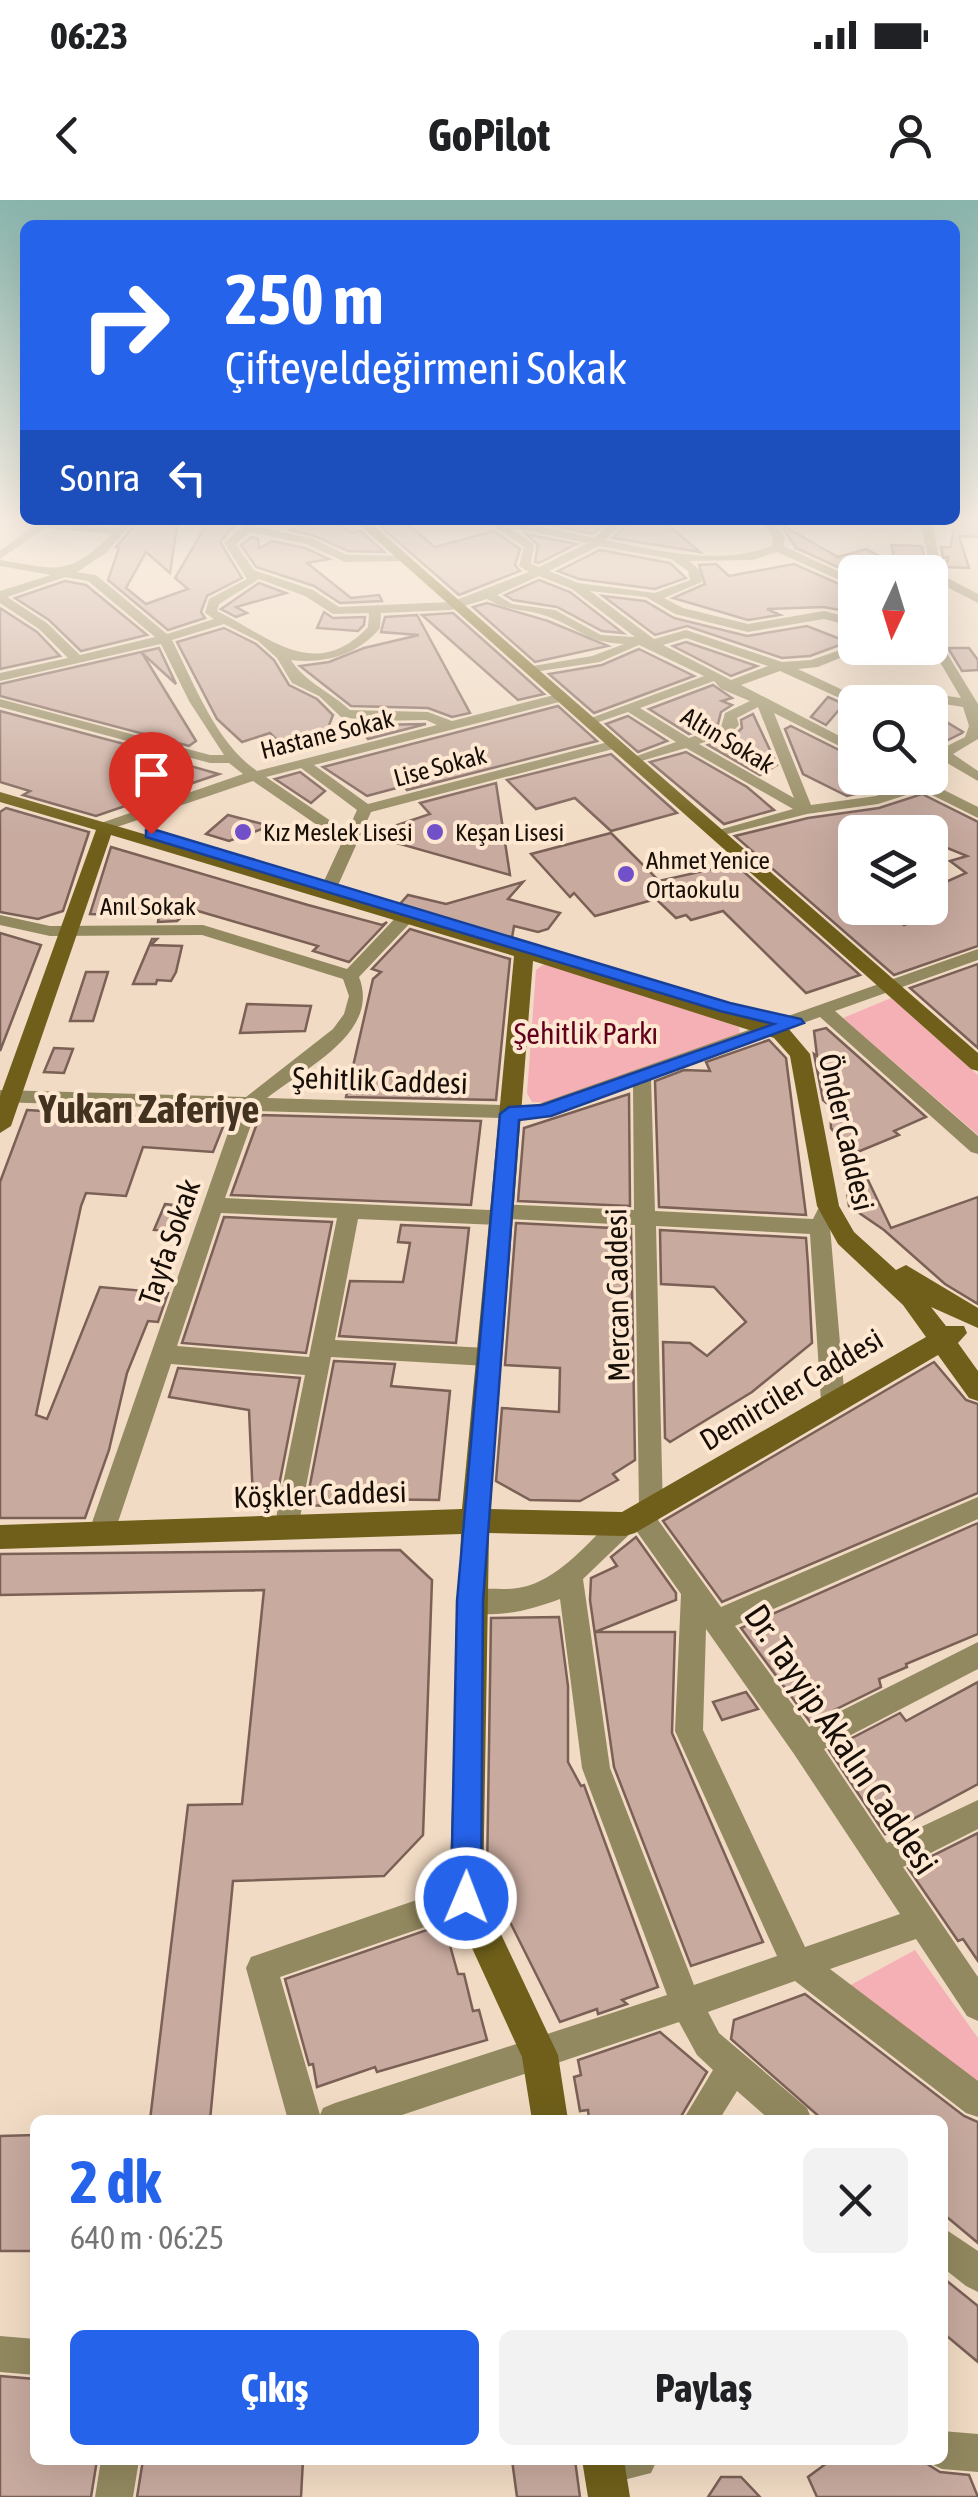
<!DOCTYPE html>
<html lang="tr">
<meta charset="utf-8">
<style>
:root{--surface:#fff;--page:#f2f2f2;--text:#202124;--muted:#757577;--accent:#2563eb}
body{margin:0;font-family:"Asap Condensed",sans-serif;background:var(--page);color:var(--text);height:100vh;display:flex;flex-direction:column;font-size:38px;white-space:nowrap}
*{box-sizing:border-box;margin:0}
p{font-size:32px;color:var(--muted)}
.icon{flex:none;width:55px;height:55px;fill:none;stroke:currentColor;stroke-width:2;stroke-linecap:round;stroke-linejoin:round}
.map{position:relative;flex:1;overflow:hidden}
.details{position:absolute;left:30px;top:1915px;width:918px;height:350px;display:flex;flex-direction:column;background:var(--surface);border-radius:15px;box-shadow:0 10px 40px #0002}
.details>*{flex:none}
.banner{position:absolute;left:20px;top:20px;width:940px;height:305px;border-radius:15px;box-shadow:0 10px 40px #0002;background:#2563eb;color:#fff;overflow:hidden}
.needle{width:65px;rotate:184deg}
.controls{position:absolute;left:838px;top:355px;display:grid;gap:20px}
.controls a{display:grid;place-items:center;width:110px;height:110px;border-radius:15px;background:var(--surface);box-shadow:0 10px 40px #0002;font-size:50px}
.pin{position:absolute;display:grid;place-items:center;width:85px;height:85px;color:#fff;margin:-102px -42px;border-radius:50% 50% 50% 0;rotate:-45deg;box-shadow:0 0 10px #0007}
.pin .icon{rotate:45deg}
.me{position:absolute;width:110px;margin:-55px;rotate:1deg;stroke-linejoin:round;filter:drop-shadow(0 0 8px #0008)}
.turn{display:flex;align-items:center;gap:35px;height:210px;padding:0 40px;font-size:45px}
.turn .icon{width:130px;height:130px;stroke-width:2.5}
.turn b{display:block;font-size:70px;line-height:85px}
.then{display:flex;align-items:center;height:95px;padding:0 40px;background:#0003;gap:20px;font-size:38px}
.round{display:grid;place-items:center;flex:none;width:105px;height:105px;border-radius:15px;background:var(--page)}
.summary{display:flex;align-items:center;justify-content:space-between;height:170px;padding:0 40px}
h1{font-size:60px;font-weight:700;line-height:75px;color:var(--accent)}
.cta{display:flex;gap:20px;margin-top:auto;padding:20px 40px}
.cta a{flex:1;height:115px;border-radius:15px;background:var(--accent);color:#fff;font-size:40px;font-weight:700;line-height:115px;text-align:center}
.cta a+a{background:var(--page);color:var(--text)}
.status{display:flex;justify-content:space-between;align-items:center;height:70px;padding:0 50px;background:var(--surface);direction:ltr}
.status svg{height:28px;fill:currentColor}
header{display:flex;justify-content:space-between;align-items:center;height:130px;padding:0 40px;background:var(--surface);font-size:45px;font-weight:700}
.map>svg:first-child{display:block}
.green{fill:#f5b0b5}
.building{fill:#c8aa9f;stroke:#7b6056;stroke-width:2.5;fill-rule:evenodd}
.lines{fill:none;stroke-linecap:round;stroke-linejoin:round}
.minor{fill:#938960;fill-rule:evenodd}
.secondary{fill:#6f5f1a;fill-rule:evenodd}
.route{fill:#2563eb;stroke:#184099;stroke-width:2.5}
.poi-dot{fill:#7250c9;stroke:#fee8d1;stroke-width:4}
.labels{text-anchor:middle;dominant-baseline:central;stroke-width:8;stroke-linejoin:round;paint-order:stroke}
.far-street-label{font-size:25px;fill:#170f08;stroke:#fee8d1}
.far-poi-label{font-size:25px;fill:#170f08;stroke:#fee8d1;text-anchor:start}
.park-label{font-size:30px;fill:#63001e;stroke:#fee8d1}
.street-label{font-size:30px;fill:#170f08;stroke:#fee8d1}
.near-street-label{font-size:35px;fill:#170f08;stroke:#fee8d1}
.district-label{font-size:40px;font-weight:bold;fill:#433220;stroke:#fee8d1}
</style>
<div class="status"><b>06:23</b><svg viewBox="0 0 49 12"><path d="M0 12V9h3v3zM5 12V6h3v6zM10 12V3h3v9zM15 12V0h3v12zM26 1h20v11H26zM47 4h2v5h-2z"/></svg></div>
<header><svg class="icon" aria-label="back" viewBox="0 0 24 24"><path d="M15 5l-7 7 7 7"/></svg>GoPilot<svg class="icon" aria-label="person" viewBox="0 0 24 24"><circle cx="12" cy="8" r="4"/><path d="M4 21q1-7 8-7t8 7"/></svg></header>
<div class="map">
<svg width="978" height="2297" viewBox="0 0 978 2297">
<rect width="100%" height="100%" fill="#f1dbc4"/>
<g class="green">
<path d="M543,765H554L739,827L740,834L547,903L532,902L527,893L536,770Z"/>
<path d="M891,798L978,875V935L843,818Z"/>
<path d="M915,1750L978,1838V1888L847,1787Z"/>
</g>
<g class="building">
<path d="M955,315H978V337L959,336L969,368L946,367L948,357L943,358L941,347H951Z"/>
<path d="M139,320H178L170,373L146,352L126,388L146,404L188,389L175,378L209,320L238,321L220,342L242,378L207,396L201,412L205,418L168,430L108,380L119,348L116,347Z"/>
<path d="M317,320H333L352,333L361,331L384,352L348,351L315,336L290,330Z"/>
<path d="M526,320H608L593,334Z"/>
<path d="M631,320H662L700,352L613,338Z"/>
<path d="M406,323L435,347L494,331L520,349L515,365L520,371L459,395L381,327Z"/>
<path d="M780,324L838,357L866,349L894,364L855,375L796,348Z"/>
<path d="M526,334L576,344L539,363L535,362L538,345Z"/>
<path d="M252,337L258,339L259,348L272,341L305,348L329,359L307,363L351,398L379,395L382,401L340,403L314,386L256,367L241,345Z"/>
<path d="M891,345L922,346L925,361L897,365Z"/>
<path d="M600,350L670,363L686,378L655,389L579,379L558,371Z"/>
<path d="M716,364L729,376L794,364L855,391V400H850L852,412L823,407L767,409L780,415L748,420L673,398L705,384L699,365Z"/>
<path d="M539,380L570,392L623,433L602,431L557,407L513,400L505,395Z"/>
<path d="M65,381L86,385L147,435L81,451L49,420L15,398Z"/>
<path d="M259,383L286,393L236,407L247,413L236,417L221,409Z"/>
<path d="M603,396L645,401L674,418L747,436L807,426L848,442L810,456L782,458L687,426L655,435Z"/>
<path d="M487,403L548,421L608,446L535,462L473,407Z"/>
<path d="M0,408L37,432L60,456L0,469Z"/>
<path d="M324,412L333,418L365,417L364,425L358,431L317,428Z"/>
<path d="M453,413L544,494L518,500L422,415Z"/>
<path d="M417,415L470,513L452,517L428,508L351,506L300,466L329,462L364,448L419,435L381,432L385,417Z"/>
<path d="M224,428L256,444L274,460L289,485L317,499L333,515L326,533L285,548L270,533L242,542L217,519L177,442Z"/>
<path d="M686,442L757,466L731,476L673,446Z"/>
<path d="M159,448L176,484L142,453L196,541L189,546L0,496V484Z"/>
<path d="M948,448H969L978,460V470L962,471Z"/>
<path d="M639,449L694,476L594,513L549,474L602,465Z"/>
<path d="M713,485L732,498L722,501L732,505L721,512L718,524L689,534L649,509Z"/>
<path d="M828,497L844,504L826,525L811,517Z"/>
<path d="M558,506L597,541L407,590L404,586L367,596L323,567Z"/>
<path d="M0,511L173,557L169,560L219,574L96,616L23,595L30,591L0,582Z"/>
<path d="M930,512L963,532L962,533L940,544L930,542Z"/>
<path d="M753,514L777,565L760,575L708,545L734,536L742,528L741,520Z"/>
<path d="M628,516L667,541L638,552L606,524Z"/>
<path d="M354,522L372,525L426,524L368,539Z"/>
<path d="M791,526L855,558V578H900L903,583L847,596L803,574L785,529Z"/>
<path d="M686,552L747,587L774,610L724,624L650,562Z"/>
<path d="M611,554L677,613L611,631L575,598L536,609L507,580Z"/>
<path d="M300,572L325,591L311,603L275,579Z"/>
<path d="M496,583L510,675L368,635L430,614L420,603Z"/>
<path d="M922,594L978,622V746L894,775L735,636L808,618L879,608ZM855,632H930V641L967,656L950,661L966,673L930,689V714L904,725L880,708H855Z"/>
<path d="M6,608L89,632L63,711L38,719L0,712V612Z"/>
<path d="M228,615L270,626L229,641L206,634Z"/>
<path d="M611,633L659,681L735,664L860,775L806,793L723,711L691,720L686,715L676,718L656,699L595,716L574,693L570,697L531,654Z"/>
<path d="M111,647L308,705L382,725L387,722L349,762L313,751L318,746L191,709L177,721L158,722L159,716L90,714Z"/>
<path d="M523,682L508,699L560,713L548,729L538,732L514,726L512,738L399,705L408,695L446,704Z"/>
<path d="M410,729L510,759L496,900L346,897L373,779L381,772L372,769Z"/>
<path d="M0,733L41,745L0,851Z"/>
<path d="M152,739H157L151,745L182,746L176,772L171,781L157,780L156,784H133Z"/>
<path d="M978,764V848L910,788Z"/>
<path d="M86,772H108L93,821H70Z"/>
<path d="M247,804L311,806L305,831L240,833Z"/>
<path d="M826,828L926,917L894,931L899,935L855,953L891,1028L978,997V1104L945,1084L884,1030L849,1006L840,940L831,928L830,906L823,900L814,854L817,856L814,831Z"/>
<path d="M769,840L786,858L806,1015L659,1007L655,881L684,870L710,871L706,862Z"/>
<path d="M54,848L73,849L64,873L44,872Z"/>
<path d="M629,894L630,1006L518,1001L524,928Z"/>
<path d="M27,910L225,922L213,952L143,947L126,996L86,993L81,1006L36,1215L47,1219L100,1087L168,1093L158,1122L148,1121L127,1173L109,1250L85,1318H0V982Z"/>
<path d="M260,915L481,921L471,1005L231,995Z"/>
<path d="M165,1004L191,1007L180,1032L154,1030Z"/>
<path d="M224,1017L332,1022L306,1153L182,1143Z"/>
<path d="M516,1023L631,1029L635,1260L613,1274L618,1280L580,1301L530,1300L496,1281L502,1208L559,1212L560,1168L505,1165Z"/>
<path d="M401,1025L469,1028L456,1143L339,1136L350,1081L403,1082L410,1043L398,1042Z"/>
<path d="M660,1030L806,1038L808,1065L812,1143L752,1192L670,1242L665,1238L663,1142L690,1143L707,1156L746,1122L714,1087L661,1084Z"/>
<path d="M334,1161L395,1164L391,1186L450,1191L439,1300L351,1299L327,1300L326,1306L306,1305Z"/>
<path d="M934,1162L966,1200L978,1204V1293L722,1402L663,1321Z"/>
<path d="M178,1168L300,1178L276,1301L253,1299L249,1210L169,1197Z"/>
<path d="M978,1323V1434L906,1464L907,1467L879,1479L881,1487L810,1522L741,1428Z"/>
<path d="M636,1337L676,1393V1400L595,1432H675L672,1533L763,1742L691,1766L614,1567L590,1400L591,1378L617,1366L611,1357Z"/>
<path d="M400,1350L432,1380L423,1635L384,1676L233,1681L210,1920H150L188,1605L242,1604L264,1390L0,1395V1354Z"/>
<path d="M559,1417L568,1486V1562L581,1586L584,1585L658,1787L622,1800L627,1804L598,1814L597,1809L560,1822L487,1676L491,1418Z"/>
<path d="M978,1482V1584L885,1634L829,1550L900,1513L906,1521Z"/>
<path d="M746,1492L758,1509L722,1520L713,1502Z"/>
<path d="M978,1633V1761L963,1739L958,1741L908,1668Z"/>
<path d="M444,1724L458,1774H464L473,1811L479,1810L487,1840L377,1872L375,1867L317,1887L313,1864L309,1865L285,1779Z"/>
<path d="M805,1794L964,1916L978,1922V2043L942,2013V1920H823L731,1839L734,1820Z"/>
<path d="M660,1832L707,1872L679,1920H589L588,1910L580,1911L574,1877L581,1875L578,1860Z"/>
<path d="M35,1935V2051H0V1936Z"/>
<path d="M942,2077L978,2106V2162L942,2132Z"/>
<path d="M0,2176L35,2179V2260H97L91,2297H0Z"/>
<path d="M143,2260H303L301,2297H137Z"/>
<path d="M512,2260H575L580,2297H517Z"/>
<path d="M831,2260L924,2262L940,2272L969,2275L978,2297H817L808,2277Z"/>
<path d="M721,2277H741L760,2297H708Z"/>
</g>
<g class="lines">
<g class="minor">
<path d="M41,320L117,328L123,320H135L106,353L77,372L96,375L167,434L214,419L205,413L209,399L247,379L224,343L242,328V320H254V326L313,339L347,355L410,356L406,361L345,362L306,344L250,332L236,344L254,370L313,390L339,407L451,402L529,372L519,366L524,347L484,320H508L594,338L614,320H627L605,340C659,351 718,366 772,346L773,338L761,320H773L785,338L783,346L855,379V387L777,352L752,360L689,361L700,370L702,382L664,398L683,408L748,424L824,411L855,419V427L824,419L748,432L675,414L646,397L590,391L654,439L686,430L782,462L811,460L855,445L864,448L818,467L798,469L864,500L907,490L961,498L930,445V431L934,432L978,504V539L953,554L978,571V581L942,560L930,565V546L943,548L965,537L969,526L963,507L907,498L855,505L780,471L741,485L855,544V554L774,513L811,605L876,596L911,584L903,578H920L978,607V618L922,590L878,604L807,614L715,637V631L793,609L686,548L631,564V558L676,542L628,512L590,525L583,521L704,476L639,445L600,462L527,473V467L592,456L624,444C585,442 581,429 549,417C526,408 510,413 487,399L451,410L381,413L380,428C358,455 325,464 291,460C305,482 330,492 350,510L428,512L452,521L562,493L567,494V500L314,565L368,604L616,540L623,544L621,547L371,612L335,692L327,697L319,692L342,642L253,581L111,629H101V623L243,574L229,563H210L0,507V499L210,555H224L189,501L161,444L0,481V473L68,458L39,429L0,403V391L51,375L0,366V360C57,369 67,378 112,334L45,328L0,359V351ZM508,327L588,343L539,367L531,364L534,344ZM599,346L671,359L688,371L690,380L655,393L578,383L549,371ZM539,376L572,389L635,437L601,435L555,410L512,404L497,395ZM65,377L88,381L155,437L80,455L47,423L7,397ZM259,379L305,396L333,414L369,413L368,427C315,483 270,437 217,411L219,404ZM224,424L258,441L277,458L292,483L319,496L341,517L372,521L426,520L437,525L257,571C216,543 194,483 172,440ZM686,438L768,466L731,480L663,445ZM714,481L721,489L750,501L725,513L721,527L689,538L640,508ZM758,507L794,598L699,544L731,533L739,525L737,518ZM301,568L357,610L347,632L266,577Z"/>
<path d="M920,320H932L942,375L978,394V403L941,384L936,410L930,414L931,373Z"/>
<path d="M407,711L415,716L413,720L359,777C381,833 305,868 267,898L533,906L978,749V760L835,811L978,936V954L971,952L820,817L651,878L655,1011L813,1019L818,1009L825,1007L835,1014L830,1027L845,1201L841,1208H825L821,1201L810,1034L656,1026L663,1312L658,1320L721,1407L978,1297V1319L735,1426L809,1527L978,1442V1469L824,1549L887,1643L978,1600V1629L903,1667L978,1777V1821L967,1816L916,1739L830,1769L978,1881V1917L966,1913L795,1781L708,1812L719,1833L807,1908L812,1920H770L737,1891L719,1920H683L713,1870L697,1855L679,1822L387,1920H288L246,1768L251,1757L466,1683L477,1687L481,1698L477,1709L280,1777L320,1915L323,1908L335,1903L667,1795L582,1568L560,1399C531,1410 491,1421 461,1409L457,1401L461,1393C481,1385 503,1392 523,1387C560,1379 589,1341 616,1316L630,1315L639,1307L635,1025L508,1019L498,1025L358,1019L335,1140L487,1148L495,1151L498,1157L495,1163L487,1166L331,1157L298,1328L295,1336L286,1339L277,1336L274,1328L305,1175L171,1164L114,1334L110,1342L101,1345L92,1342L88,1334L236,910L0,902V890L246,897L333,829L344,814L349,796L343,779L202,735L50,736L0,725V715L50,726L203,725L347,769L401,712ZM633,884L634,1010L499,1004L489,1010L225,998L256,911L534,919ZM221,1013L337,1018L309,1157L177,1146ZM635,1329L681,1394L675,1531L777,1756L694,1785L610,1568L583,1379ZM706,1429L794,1554L900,1714L805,1747L703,1530Z"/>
<path d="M942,2027L978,2051V2092L966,2086L942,2067Z"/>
<path d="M0,2136L35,2139V2175L0,2172Z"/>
<path d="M942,2231L978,2234V2272L942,2269L929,2263L927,2260H942Z"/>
<path d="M101,2260H139L133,2297H95Z"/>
<path d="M587,2260H657L651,2273L604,2285L591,2279L585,2266Z"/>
</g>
<g class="secondary">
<path d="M354,320H367L978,853V871L971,869Z"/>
<path d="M0,592L531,747L788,828L810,854L839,1006L854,1032L896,1070L906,1065L978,1108V1128L931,1107L946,1126H964L967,1133L958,1143L978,1171V1201L969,1198L938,1155L635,1333L625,1336L489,1333L483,1696L558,1855L568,1920H532L522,1857L449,1698L461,1334L0,1349V1325L462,1309L514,756L111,635L11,926L0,933V896L96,630L0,602ZM533,761L774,838L790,856L817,1006L838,1044L903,1105L926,1137L622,1312L490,1309Z"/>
<path d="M582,2260H624L630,2297H588Z"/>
</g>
</g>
<linearGradient id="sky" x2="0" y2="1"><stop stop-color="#89b5ad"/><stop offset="0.5" stop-color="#f9efe4"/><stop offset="1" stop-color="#f9efe4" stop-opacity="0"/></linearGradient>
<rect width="978" height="636" fill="url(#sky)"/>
<path class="route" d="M146,630H156L730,803L801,819L804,823L551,916L519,920L483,1401L481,1698L477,1709L466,1713L455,1709L451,1698L457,1401L500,914L509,907L542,905L774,824L720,811L146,637Z"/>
<g class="poi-dot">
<circle cx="243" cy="632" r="10"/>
<circle cx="435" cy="632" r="10"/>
<circle cx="626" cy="674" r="10"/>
</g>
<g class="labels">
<g class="far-street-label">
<text transform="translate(327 534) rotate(-14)">Hastane Sokak</text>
<text transform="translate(728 540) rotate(31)">Altın Sokak</text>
<text transform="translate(440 566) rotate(-15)">Lise Sokak</text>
<text x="148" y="706">Anıl Sokak</text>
</g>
<g class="far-poi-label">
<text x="263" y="632">Kız Meslek Lisesi</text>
<text x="455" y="632">Keşan Lisesi</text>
<text x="646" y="660">Ahmet Yenice<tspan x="646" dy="29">Ortaokulu</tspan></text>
</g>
<g class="park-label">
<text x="586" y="833">Şehitlik Parkı</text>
</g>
<g class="street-label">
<text transform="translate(380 880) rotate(2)">Şehitlik Caddesi</text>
<text transform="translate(847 932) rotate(77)">Önder Caddesi</text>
<text transform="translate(169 1042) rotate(-71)">Tayfa Sokak</text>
<text transform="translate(617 1095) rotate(-91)">Mercan Caddesi</text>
<text transform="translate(791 1189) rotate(-31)">Demirciler Caddesi</text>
<text transform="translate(320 1294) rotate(-2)">Köşkler Caddesi</text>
</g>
<g class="near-street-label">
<text transform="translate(842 1539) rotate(56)">Dr. Tayyip Akalın Caddesi</text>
</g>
<g class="district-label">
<text x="149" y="908">Yukarı Zaferiye</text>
</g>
</g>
</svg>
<div class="controls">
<a><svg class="needle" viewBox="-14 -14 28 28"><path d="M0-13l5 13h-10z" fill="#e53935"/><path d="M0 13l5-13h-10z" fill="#757577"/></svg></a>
<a><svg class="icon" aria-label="search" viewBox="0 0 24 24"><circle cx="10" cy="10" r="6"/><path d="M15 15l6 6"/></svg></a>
<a><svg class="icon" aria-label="layers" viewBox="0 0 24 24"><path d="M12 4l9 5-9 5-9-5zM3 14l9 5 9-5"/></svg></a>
</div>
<div class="pin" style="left:151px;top:634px;background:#d93025"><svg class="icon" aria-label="arrive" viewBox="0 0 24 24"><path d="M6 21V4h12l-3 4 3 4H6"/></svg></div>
<svg class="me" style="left:466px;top:1698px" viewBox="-20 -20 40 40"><circle r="17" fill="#2563eb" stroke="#fff" stroke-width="3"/><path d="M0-11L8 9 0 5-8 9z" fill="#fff"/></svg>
<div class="banner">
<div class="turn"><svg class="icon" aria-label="right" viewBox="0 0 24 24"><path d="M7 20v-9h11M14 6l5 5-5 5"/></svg><div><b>250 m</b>Çifteyeldeğirmeni Sokak</div></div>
<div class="then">Sonra<svg class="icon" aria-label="left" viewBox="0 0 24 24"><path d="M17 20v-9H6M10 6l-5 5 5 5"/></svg></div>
</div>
<section class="details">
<div class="summary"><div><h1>2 dk</h1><p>640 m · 06:25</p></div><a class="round"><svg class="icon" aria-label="close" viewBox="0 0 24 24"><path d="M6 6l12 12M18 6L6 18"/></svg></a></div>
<div class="cta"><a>Çıkış</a><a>Paylaş</a></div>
</section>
</div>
